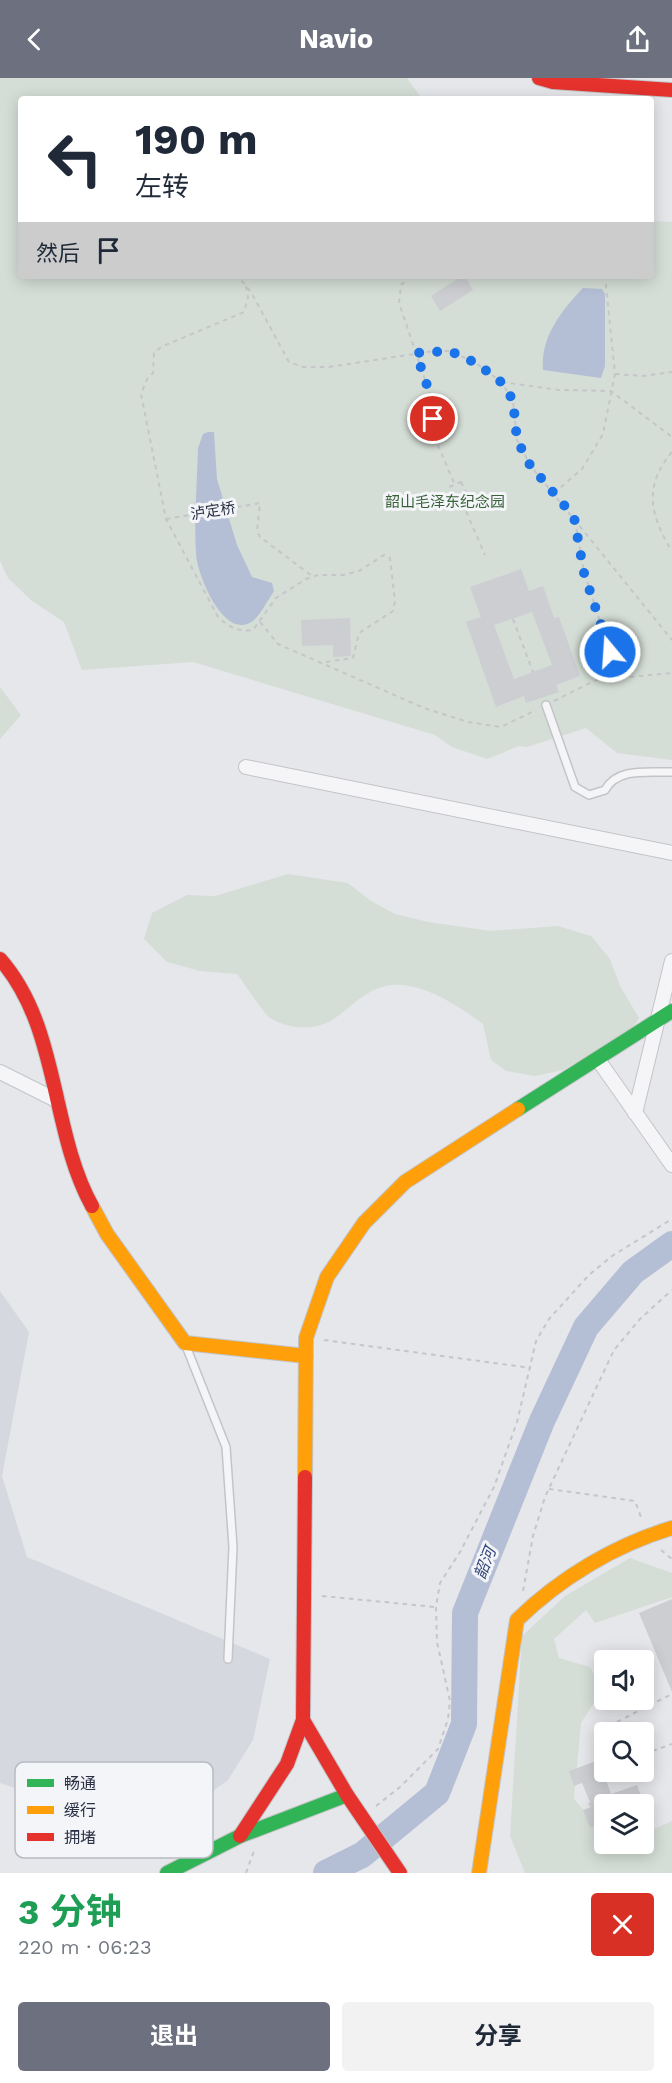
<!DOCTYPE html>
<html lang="zh">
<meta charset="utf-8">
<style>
:root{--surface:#fff;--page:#f2f2f3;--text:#1f2937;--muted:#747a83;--accent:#6c707f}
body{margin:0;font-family:"Work Sans","Noto Sans SC",sans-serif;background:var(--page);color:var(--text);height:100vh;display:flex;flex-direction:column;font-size:22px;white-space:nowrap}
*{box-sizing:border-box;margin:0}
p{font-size:20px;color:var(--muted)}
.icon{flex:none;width:33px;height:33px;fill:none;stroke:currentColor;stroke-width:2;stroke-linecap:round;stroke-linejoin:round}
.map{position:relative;height:1795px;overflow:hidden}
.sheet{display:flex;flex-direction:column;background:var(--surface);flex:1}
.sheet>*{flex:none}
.guide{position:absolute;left:18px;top:18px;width:636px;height:183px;border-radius:6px;box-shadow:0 3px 15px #0003;background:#fff;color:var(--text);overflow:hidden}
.fabs{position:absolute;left:594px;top:1572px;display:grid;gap:12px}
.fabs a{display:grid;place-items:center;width:60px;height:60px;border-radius:6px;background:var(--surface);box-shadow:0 3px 15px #0003;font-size:30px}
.pin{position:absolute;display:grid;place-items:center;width:51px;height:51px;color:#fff;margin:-26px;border:3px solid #fff;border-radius:50%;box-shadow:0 2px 6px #0007}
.me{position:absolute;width:66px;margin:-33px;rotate:342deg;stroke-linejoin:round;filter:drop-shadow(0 0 4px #0008)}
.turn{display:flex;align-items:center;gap:21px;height:126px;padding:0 18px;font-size:27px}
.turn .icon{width:78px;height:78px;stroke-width:2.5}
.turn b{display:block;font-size:42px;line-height:51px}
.then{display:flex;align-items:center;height:57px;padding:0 18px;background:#0003;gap:12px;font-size:22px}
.round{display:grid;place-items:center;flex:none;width:63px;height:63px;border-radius:6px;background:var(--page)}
.summary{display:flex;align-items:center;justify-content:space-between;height:102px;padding:0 18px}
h1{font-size:36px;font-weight:700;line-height:45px;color:#1e9e55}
.primary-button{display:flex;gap:12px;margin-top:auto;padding:12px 18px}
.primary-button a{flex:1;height:69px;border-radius:6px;background:var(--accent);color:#fff;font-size:24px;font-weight:700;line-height:69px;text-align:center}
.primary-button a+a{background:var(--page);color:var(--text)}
header{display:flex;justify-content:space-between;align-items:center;height:78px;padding:0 18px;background:var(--accent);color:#fff;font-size:27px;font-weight:700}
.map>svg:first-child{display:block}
.built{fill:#d6d8df}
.green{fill:#d4ded6}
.water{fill:#b4bed5}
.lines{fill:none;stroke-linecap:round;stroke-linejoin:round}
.river{stroke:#b4bed5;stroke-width:26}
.building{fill:#cdced2;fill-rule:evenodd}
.lane-casing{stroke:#c3c4c8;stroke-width:10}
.street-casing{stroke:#c3c4c8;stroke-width:16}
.fast-casing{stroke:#c3c4c8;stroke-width:16}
.slow-casing{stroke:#c3c4c8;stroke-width:16}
.jam-casing{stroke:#c3c4c8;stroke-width:16}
.path{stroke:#c5c5ca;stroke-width:2;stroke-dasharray:4.5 4.5;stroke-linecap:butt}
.lane{stroke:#f5f5f7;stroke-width:7}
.street{stroke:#f5f5f7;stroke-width:14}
.fast{stroke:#30b455;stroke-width:14}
.slow{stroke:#ff9f0a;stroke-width:14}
.jam{stroke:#e5322d;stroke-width:14}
.route{stroke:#1a73e8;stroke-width:10;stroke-dasharray:0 18}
.labels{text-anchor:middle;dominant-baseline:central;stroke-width:6;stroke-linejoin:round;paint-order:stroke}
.park-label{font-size:15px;fill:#386138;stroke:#f4f5f9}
.street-label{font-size:15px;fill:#2b3045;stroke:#f4f5f9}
.water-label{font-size:16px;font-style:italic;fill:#33477b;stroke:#f4f5f9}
.key{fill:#f4f5f9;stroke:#b8bac3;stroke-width:1.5}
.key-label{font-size:16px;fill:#2b3045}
</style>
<header><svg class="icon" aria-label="back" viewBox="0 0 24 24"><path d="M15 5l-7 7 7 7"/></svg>Navio<svg class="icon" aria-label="share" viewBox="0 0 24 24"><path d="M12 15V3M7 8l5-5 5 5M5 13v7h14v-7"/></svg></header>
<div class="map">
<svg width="672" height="1795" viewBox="0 0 672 1795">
<rect width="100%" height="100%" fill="#e6e7ea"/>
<path class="built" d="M0,1213L29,1254L2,1398L27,1479L270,1581L253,1662L228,1702L199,1723L128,1747L0,1705Z"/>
<g class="green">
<path d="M0,0H407L422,21H21V198H651V143L672,144V682L617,675L586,650L527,669L519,668L487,681L452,669L435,657L193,584L82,592L64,544L32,523L8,500L0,483Z"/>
<path d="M0,609L21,637L0,661Z"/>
<path d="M288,796L348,805L371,823L395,836L428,844L491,853L558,848L591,858L610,881L620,908L639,940L632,952L563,992L535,998L506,993L491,982L483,946C458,928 419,901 386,908C363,913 351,930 332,942C315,953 287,951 270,940C264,936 244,905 237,896L200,893L167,884L144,861L152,835L187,817L215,818Z"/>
<path d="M630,1480L672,1495V1519L595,1545L586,1532L554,1561L559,1580L590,1589L602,1613L581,1645L574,1721L604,1755V1766H644V1752L654,1751L672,1743V1795H525L510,1758L522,1558L565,1518Z"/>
</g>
<g class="water">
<path d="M583,210L602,211L605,216V288L601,300L543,292C540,259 562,232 583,210Z"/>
<path d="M208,354H214L217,401L237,467L252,499L272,505L274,513C268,522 261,536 253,543C224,564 197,496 196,476C194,441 197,405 198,370L203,356Z"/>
</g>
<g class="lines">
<path class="river" d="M326,1795L362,1777L437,1715L464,1646L465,1535L542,1343L586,1249L633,1194L672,1166"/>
</g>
<g class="building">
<path d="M462,198H465L473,212L440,233L431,218Z"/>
<path d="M521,491L529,513L543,508L554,540L559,539L580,598L556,607L559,614L526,625L524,618L496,629L466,544L481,539L470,509ZM532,534L552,587L514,601L494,547Z"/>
<path d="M350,540L351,578L333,579V567L302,568L301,542Z"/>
<path d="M672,1521V1614L639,1535Z"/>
<path d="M599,1682L611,1716L637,1707L644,1726H604V1744L590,1750L583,1732L591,1729L588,1726L590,1724L582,1705L574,1708L569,1693Z"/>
</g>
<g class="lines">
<g class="lane-casing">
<g id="lane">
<path d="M546,627L575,709L589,717L605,712C618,689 648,695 672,694"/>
<path d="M186,1268L226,1369L233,1469L228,1581"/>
</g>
</g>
<g class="street-casing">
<g id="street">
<path d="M246,689L672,775"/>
<path d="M599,983L672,1087"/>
<path d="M0,994L58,1023"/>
<path d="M635,1035L672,883"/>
</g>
</g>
<g class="fast-casing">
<g id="fast">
<path d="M518,1031L672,933"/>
<path d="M167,1795L240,1758L347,1717"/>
</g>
</g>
<g class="slow-casing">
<g id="slow">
<path d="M92,1128L107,1156L185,1265L306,1278"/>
<path d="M305,1399L306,1260L327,1199L364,1145L405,1104L518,1031"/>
<path d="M479,1795L517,1542C560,1500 615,1467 672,1450"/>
</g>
</g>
<g class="jam-casing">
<g id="jam">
<path d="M539,0L553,4L672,12"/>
<path d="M0,881C60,949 50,1052 92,1128"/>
<path d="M305,1399L303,1642L347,1717L400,1795"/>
<path d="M240,1758L287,1686L303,1642"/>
</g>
</g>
<g class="path">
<path d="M234,198L241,202L251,214L289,284L303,289H329L434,273H450L476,285L501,304L513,322L517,362L530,387L672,562"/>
<path d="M411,198L401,207L399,225L433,325L434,358L455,407"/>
<path d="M118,200L124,198"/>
<path d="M246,208L248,219L244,234L161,269L154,275L153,295L147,301L141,316L166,441L218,539C229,549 238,554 253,552L276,520L306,501L318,497H343L359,493L384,477L390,480L395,523L393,533L359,555L353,580L325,584"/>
<path d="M615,296L643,298L672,294"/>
<path d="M502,304L559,312L611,313L672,359"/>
<path d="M672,374C643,408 650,438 672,473"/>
<path d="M461,404L466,414L453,419L449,409Z"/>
<path d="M554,415L582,391L603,356L615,296L605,198"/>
<path d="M459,417L485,477"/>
<path d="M166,441L260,425L257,453L260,459L312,498"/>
<path d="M575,442L584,494L610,574L596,602"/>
<path d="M513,541L533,594"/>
<path d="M260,544L278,566L424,630L468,644L501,649L536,632"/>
<path d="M554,623L596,602L672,595"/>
<path d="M324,1262L531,1290"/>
<path d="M549,1411L635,1423L642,1442"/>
<path d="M661,1472L672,1481"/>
<path d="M523,1513L533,1458L545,1419L614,1272L640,1241L672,1212"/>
<path d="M322,1518L435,1529"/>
<path d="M607,1654L605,1650L672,1616"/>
<path d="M644,1676L672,1666"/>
<path d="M376,1728L400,1709L438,1671L448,1641L450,1623L437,1564L436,1529L440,1505L460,1474L494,1409L517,1344L536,1263L549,1241L589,1197L612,1178L672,1141"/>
<path d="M246,1795L255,1770"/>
</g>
<use href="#lane" class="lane"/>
<use href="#street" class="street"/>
<use href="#fast" class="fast"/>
<use href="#slow" class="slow"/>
<use href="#jam" class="jam"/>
</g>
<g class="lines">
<path class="route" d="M433,341V325L416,275L450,273L476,285L501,304L513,322L517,362L530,387L574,439L584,495L610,574"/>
</g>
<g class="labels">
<g class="park-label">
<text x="445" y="424">韶山毛泽东纪念园</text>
</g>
<g class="street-label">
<text transform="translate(213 433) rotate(-9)">泸定桥</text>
</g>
<g class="water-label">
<text transform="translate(485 1485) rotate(-68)">韶河</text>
</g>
</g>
<rect x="15" y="1684" width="198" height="96" rx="9" class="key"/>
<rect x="27" y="1701" width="27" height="8" fill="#30b455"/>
<rect x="27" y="1728" width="27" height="8" fill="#ff9f0a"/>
<rect x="27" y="1755" width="27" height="8" fill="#e5322d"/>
<g class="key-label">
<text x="64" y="1711">畅通</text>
<text x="64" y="1738">缓行</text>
<text x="64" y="1765">拥堵</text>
</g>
</svg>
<div class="fabs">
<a><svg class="icon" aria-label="sound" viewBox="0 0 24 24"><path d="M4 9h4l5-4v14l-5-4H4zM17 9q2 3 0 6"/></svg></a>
<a><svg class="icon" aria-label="search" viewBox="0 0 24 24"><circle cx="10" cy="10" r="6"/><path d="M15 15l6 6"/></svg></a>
<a><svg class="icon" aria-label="layers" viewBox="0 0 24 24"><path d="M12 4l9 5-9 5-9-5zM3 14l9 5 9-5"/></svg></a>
</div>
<div class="pin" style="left:433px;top:341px;background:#d93025"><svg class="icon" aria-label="arrive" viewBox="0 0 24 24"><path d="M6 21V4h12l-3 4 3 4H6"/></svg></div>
<svg class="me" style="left:610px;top:574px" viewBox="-20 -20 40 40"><circle r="17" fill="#1a73e8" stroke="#fff" stroke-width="3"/><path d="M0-11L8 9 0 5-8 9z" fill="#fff"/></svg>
<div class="guide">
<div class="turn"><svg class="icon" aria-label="left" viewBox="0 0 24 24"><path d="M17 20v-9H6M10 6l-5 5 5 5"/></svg><div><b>190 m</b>左转</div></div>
<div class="then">然后<svg class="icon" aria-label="arrive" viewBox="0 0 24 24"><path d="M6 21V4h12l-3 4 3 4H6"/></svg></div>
</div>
</div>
<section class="sheet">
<div class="summary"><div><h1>3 分钟</h1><p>220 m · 06:23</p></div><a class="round" style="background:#d93025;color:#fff"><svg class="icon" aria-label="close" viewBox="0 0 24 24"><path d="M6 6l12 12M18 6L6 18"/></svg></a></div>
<div class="primary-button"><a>退出</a><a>分享</a></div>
</section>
